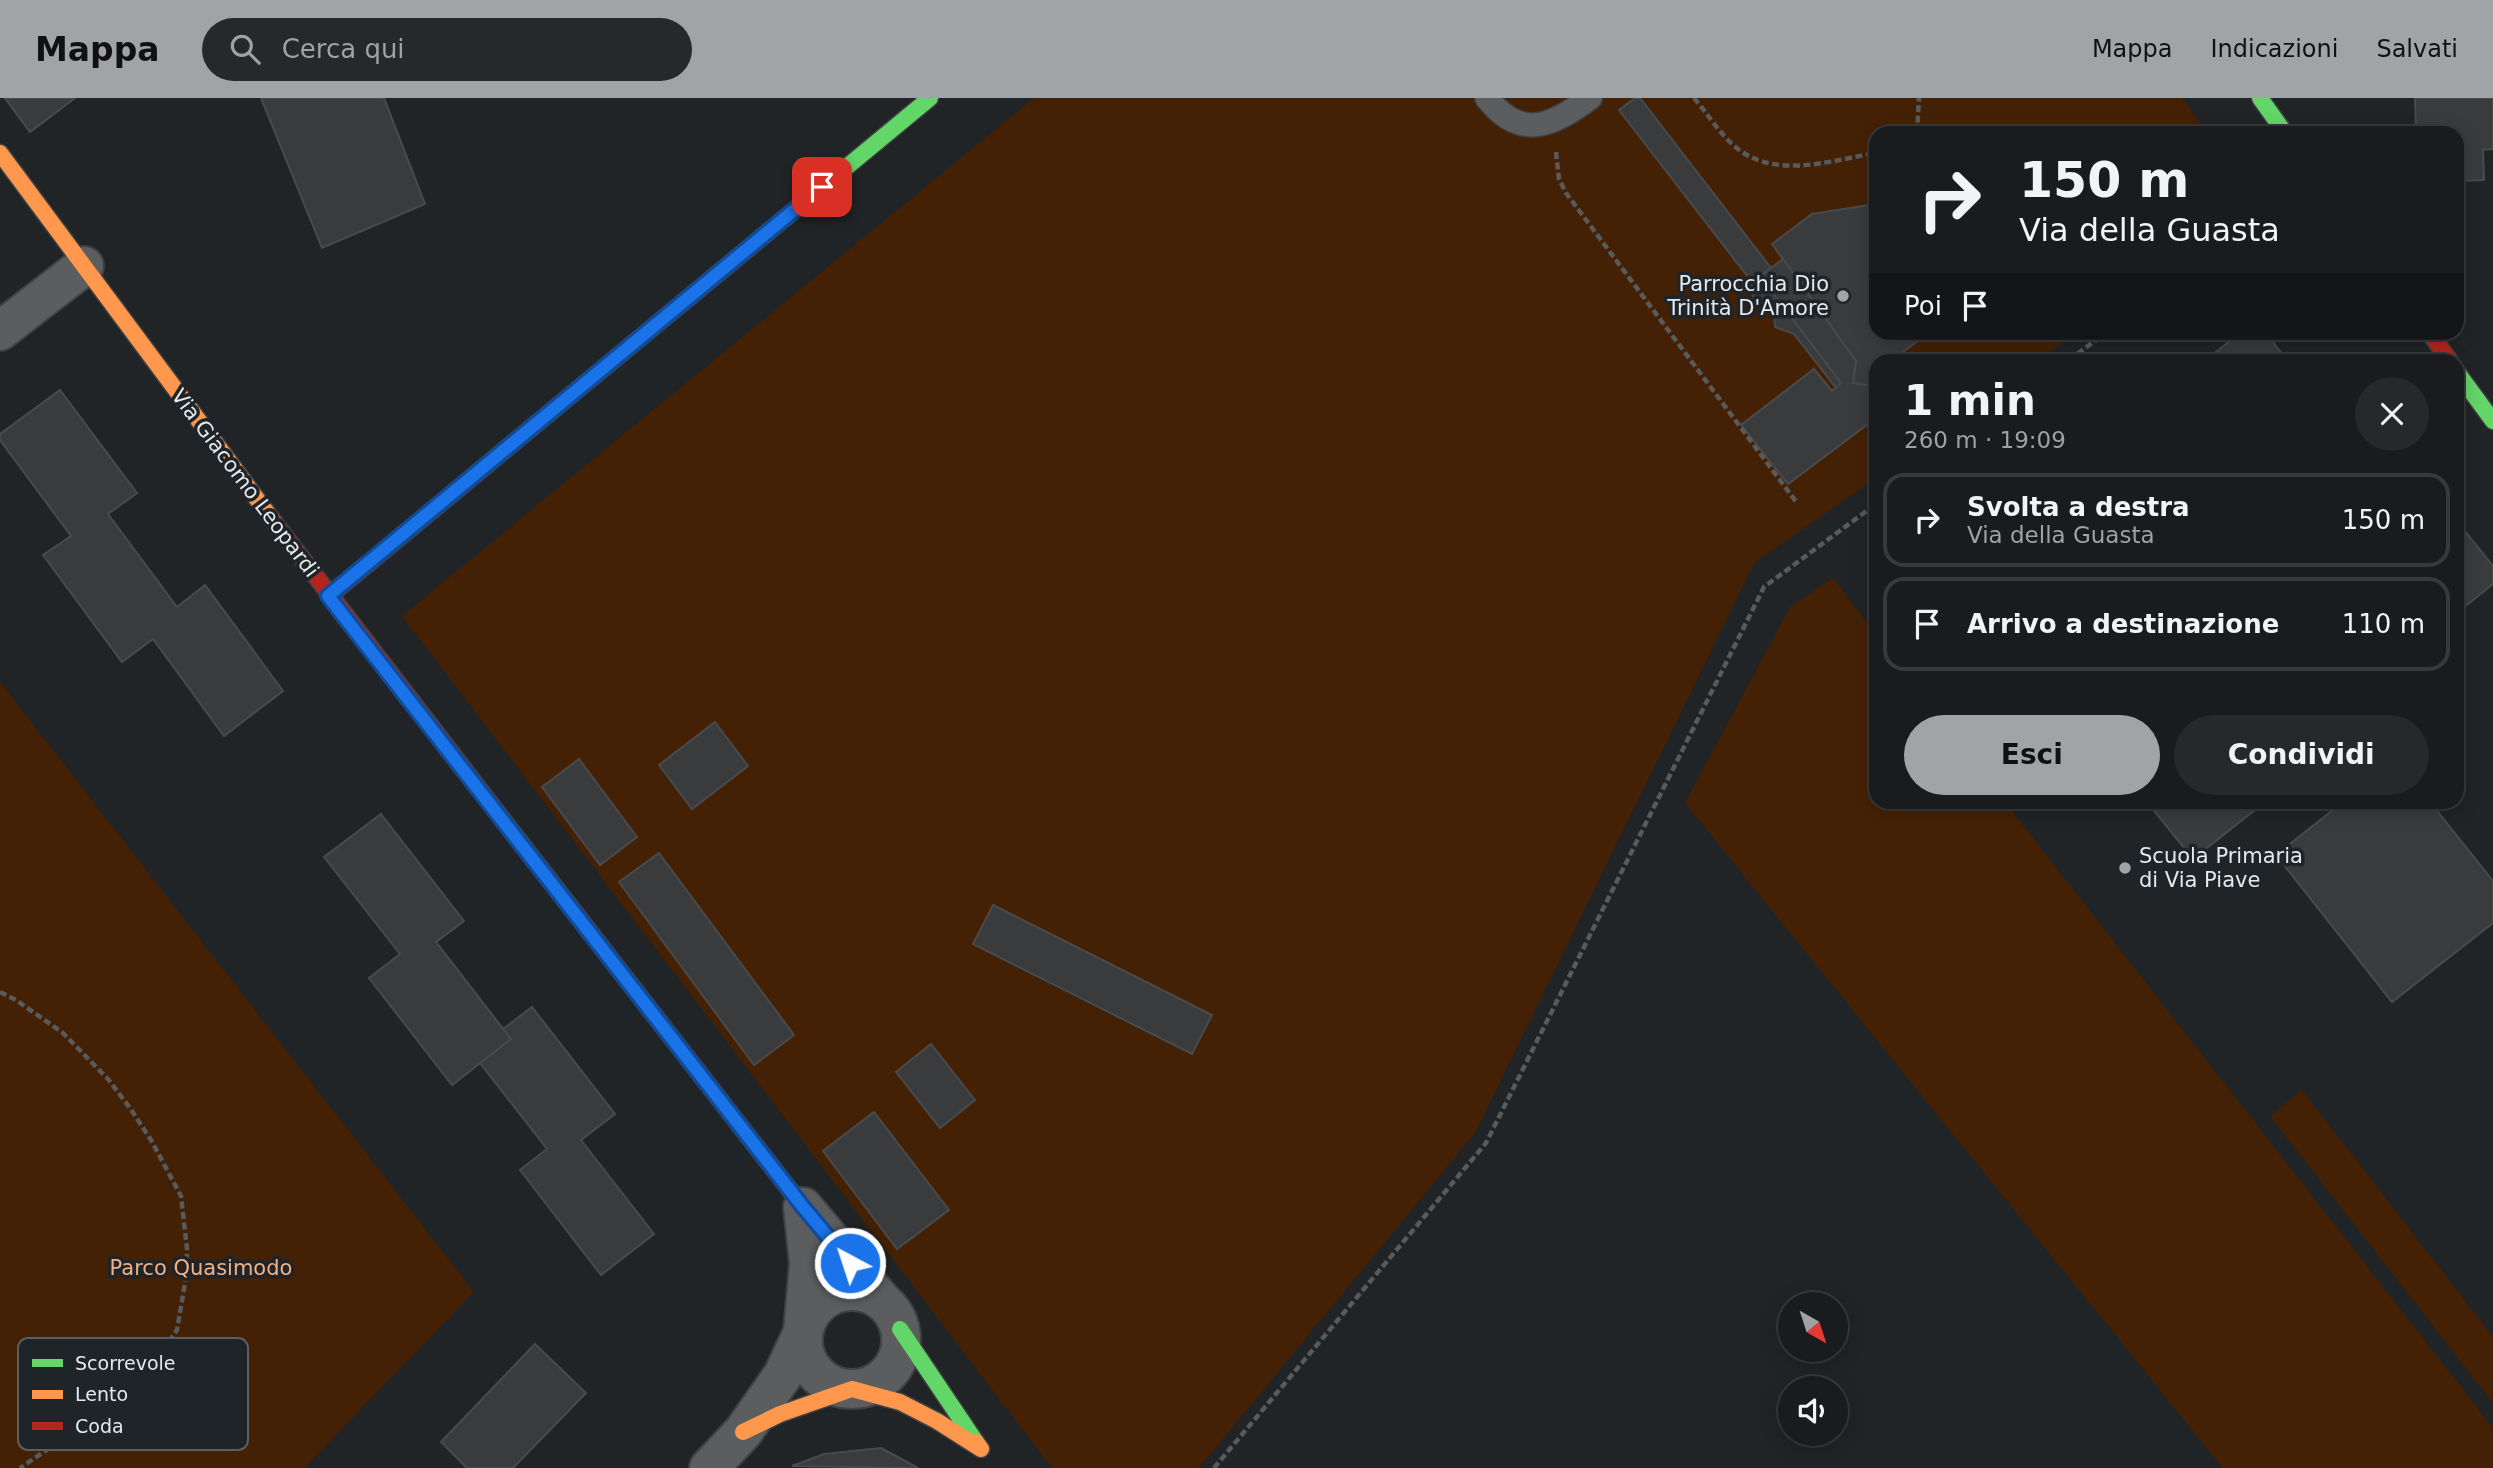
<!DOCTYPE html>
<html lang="it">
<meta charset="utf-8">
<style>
:root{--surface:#191b1c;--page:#262829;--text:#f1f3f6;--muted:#9fa1a3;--line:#37393b;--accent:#a1a4a7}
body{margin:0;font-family:"DejaVu Sans",sans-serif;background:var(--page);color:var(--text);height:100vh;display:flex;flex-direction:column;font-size:26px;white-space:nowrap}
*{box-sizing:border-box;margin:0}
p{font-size:23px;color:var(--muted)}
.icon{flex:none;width:38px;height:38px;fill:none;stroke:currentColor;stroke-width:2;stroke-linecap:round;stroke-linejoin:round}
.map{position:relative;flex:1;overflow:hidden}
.drawer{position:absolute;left:1869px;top:256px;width:595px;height:455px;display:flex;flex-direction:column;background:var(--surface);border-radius:21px;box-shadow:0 4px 18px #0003,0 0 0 2px var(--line)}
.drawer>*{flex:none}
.hud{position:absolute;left:1869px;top:28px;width:595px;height:214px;border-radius:21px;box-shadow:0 4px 18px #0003,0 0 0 2px var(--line);background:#191b1c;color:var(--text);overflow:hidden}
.needle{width:46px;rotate:141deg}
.fabs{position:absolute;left:1778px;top:1194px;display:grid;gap:14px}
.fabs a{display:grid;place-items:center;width:70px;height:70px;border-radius:50%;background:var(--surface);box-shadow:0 4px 18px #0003,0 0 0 2px var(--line);font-size:35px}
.pin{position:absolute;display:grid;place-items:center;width:60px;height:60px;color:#fff;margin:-30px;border-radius:14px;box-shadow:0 4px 10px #0006}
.me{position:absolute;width:77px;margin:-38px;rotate:320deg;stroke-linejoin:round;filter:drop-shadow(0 0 5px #0008)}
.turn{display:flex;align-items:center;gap:24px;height:147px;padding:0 35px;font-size:32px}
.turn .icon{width:91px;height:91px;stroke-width:2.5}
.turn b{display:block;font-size:49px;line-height:60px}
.then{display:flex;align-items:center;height:66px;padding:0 35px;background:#0003;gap:14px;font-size:26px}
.round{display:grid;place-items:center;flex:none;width:74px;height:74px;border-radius:37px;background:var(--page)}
.summary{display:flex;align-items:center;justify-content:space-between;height:119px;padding:0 35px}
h1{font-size:42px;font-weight:800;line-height:52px}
.cta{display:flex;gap:14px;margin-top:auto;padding:14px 35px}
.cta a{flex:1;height:80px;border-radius:42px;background:var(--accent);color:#111;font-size:28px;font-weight:800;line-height:80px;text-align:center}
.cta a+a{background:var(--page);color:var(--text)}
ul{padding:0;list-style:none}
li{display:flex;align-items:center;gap:21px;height:94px;margin:0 14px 10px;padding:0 21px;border:4px solid var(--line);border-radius:21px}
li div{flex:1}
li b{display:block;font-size:26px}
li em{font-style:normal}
header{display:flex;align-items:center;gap:42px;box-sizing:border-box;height:98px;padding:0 35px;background:var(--accent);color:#111}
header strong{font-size:33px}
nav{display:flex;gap:38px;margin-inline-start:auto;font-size:24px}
.search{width:490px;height:63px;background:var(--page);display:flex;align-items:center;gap:18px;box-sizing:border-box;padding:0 24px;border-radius:38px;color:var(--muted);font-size:26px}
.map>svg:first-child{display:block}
.green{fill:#442105}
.building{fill:#393b3d;stroke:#484a4c;stroke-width:2}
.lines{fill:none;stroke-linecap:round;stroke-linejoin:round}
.lane-casing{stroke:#3f4143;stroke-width:26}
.street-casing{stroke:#3f4143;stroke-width:42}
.fast-casing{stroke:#3f4143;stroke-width:19}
.slow-casing{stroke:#3f4143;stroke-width:19}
.jam-casing{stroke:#3f4143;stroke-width:19}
.path{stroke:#585a5c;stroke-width:4.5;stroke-dasharray:7 3.5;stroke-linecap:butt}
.lane{stroke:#5b5d5f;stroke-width:23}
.street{stroke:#5b5d5f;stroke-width:38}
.fast{stroke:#63d668;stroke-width:16}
.slow{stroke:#ff974d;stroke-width:16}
.jam{stroke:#b3261e;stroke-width:16}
.route-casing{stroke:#114b97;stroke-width:18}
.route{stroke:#1a73e8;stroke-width:12}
.poi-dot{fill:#a1a4a7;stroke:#1f2428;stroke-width:2.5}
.labels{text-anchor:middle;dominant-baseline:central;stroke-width:7;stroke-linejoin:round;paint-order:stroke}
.poi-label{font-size:21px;fill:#e6e9ec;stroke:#1f2428;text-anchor:end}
.street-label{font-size:21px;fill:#e6e9ec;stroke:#1f2428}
.park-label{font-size:21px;fill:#f1b086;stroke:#1f2428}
.key{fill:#1f2428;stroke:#5b5f63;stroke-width:2}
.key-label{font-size:19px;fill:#e6e9ec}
</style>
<header>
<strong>Mappa</strong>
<div class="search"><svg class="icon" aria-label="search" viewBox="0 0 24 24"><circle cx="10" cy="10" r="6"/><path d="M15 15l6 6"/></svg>Cerca qui</div>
<nav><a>Mappa</a><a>Indicazioni</a><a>Salvati</a></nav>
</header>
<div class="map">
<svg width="2493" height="1370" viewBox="0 0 2493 1370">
<rect width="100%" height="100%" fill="#212426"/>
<g class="green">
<path d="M1034,0H2182L2208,35H1876V234L2077,235L2038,262H1876V380L1754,465L1475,1035L1199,1370H1052L402,518Z"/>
<path d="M1833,480L1876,536V704H2005L2493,1330V1370H2223L1685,705L1790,509Z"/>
<path d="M0,584L474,1194L304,1370H0Z"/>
<path d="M2302,992L2493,1239V1305L2270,1018Z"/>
</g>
<g class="building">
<path d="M5,0H75L30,34Z"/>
<path d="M261,0H384L425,106L322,150Z"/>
<path d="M1635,0H1640L1771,170L1751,183L1619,12Z"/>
<path d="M2415,0H2493V51L2483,52L2484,82L2457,83V35H2416Z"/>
<path d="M1876,106V234H1930L1892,262H1876V289L1853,285L1856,263L1772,146L1812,116Z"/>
<path d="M1783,161L1856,263L1853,285L1876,289V320L1788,386L1741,327L1814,271L1832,293L1841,285L1760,178Z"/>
<path d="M1760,178L1841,285L1836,290L1794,236L1775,229L1774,209L1753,202L1751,183Z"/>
<path d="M2241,234H2265L2287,262H2206Z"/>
<path d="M60,292L137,395L108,416L177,509L205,487L283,593L224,638L153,541L122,564L43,457L71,438L0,342V336Z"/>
<path d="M2457,423L2493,468V486L2457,515Z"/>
<path d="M715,624L748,668L692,711L659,667Z"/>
<path d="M579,661L637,739L600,767L542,689Z"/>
<path d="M2147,704H2265L2193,761Z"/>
<path d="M2343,704H2430L2493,783V825L2392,904L2276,757Z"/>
<path d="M381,716L464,823L436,844L511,941L452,987L369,880L400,856L324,759Z"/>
<path d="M659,755L794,937L754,967L619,784Z"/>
<path d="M993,807L1212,917L1192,956L973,846Z"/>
<path d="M532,909L615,1016L581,1042L654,1136L601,1177L520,1072L547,1051L480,965L511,941L503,931Z"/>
<path d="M931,946L975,1002L940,1030L896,974Z"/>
<path d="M874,1014L949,1112L897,1151L823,1053Z"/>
<path d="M535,1246L586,1295L513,1370H467L441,1344Z"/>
<path d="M881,1350L918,1370L792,1368L824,1356Z"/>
</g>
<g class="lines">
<g class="lane-casing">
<path id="lane" d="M1487,0C1521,43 1552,28 1590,0"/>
</g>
<g class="street-casing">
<g id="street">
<path d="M0,233L84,168"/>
<circle cx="852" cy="1242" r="49"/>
<path d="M709,1370L743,1334L783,1277L803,1234L809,1165L803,1109L882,1203"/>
</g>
</g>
<g class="fast-casing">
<g id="fast">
<path d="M2260,0L2285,35"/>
<path d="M2457,274L2493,323"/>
<path d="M553,312L930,0"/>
<path d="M900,1231L976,1344"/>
</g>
</g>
<g class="slow-casing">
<g id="slow">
<path d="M0,55L274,424"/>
<path d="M496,713L803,1109"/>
<path d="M743,1334L780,1316L852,1291L900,1304L937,1323L981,1351L976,1344"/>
</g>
</g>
<g class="jam-casing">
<g id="jam">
<path d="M2429,234L2449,262"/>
<path d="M274,424L496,713"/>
<path d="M329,498L553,312"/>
</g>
</g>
<g class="path">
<path d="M1694,0C1707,15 1718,33 1732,46C1772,83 1828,63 1876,55"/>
<path d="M1917,35L1919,0"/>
<path d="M1556,54L1559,81L1566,95L1797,405"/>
<path d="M2069,262L2107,234"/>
<path d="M0,894L16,902L63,935L108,981L130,1010L151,1042L181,1098L187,1151L186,1179L177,1232L160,1257L140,1280L84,1327L20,1370"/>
<path d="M1214,1370L1486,1045L1764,489L1876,406"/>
</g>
<use href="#lane" class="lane"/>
<use href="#street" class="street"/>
<use href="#fast" class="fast"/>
<use href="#slow" class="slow"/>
<use href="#jam" class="jam"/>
</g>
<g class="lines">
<g class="route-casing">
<path id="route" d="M822,89L328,498L803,1109L850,1165"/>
</g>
<use href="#route" class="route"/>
</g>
<g class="poi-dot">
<circle cx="1843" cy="198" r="7"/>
<circle cx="2125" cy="770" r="7"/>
</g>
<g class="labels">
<g class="poi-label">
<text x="1829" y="186">Parrocchia Dio<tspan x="1829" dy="24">Trinità D'Amore</tspan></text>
<text x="2139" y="758" text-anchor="start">Scuola Primaria<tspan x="2139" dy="24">di Via Piave</tspan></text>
</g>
<g class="street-label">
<text transform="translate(245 385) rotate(53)">Via Giacomo Leopardi</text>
</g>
<g class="park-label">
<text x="201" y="1170">Parco Quasimodo</text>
</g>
</g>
<rect x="18" y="1240" width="230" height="112" rx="10" class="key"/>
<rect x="32" y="1261" width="31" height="8" fill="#63d668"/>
<rect x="32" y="1292" width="31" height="9" fill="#ff974d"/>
<rect x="32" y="1324" width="31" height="8" fill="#b3261e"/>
<g class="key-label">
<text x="75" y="1272">Scorrevole</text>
<text x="75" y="1303">Lento</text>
<text x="75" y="1335">Coda</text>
</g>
</svg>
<div class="fabs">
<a><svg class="needle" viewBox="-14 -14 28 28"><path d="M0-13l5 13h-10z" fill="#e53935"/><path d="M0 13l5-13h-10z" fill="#9fa1a3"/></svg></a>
<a><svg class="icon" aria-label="sound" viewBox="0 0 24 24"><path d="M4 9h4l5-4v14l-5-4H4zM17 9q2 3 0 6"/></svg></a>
</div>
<div class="pin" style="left:822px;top:89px;background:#d93025"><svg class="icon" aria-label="arrive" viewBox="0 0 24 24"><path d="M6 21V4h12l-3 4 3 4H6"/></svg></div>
<svg class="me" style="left:850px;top:1165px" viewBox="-20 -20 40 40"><circle r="17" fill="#1a73e8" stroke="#fff" stroke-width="3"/><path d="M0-11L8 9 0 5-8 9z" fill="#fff"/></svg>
<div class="hud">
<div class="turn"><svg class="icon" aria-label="right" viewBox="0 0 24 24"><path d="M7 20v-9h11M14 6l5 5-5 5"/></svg><div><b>150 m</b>Via della Guasta</div></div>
<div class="then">Poi<svg class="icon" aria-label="arrive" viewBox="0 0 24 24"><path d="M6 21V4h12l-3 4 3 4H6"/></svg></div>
</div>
<section class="drawer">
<div class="summary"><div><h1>1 min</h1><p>260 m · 19:09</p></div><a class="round"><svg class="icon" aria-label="close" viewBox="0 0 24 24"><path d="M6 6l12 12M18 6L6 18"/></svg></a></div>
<ul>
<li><svg class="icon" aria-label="right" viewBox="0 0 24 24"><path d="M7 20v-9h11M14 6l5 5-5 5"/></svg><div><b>Svolta a destra</b><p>Via della Guasta</p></div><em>150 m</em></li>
<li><svg class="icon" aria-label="arrive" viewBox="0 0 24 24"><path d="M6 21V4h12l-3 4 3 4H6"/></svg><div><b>Arrivo a destinazione</b></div><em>110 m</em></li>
</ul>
<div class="cta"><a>Esci</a><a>Condividi</a></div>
</section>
</div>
